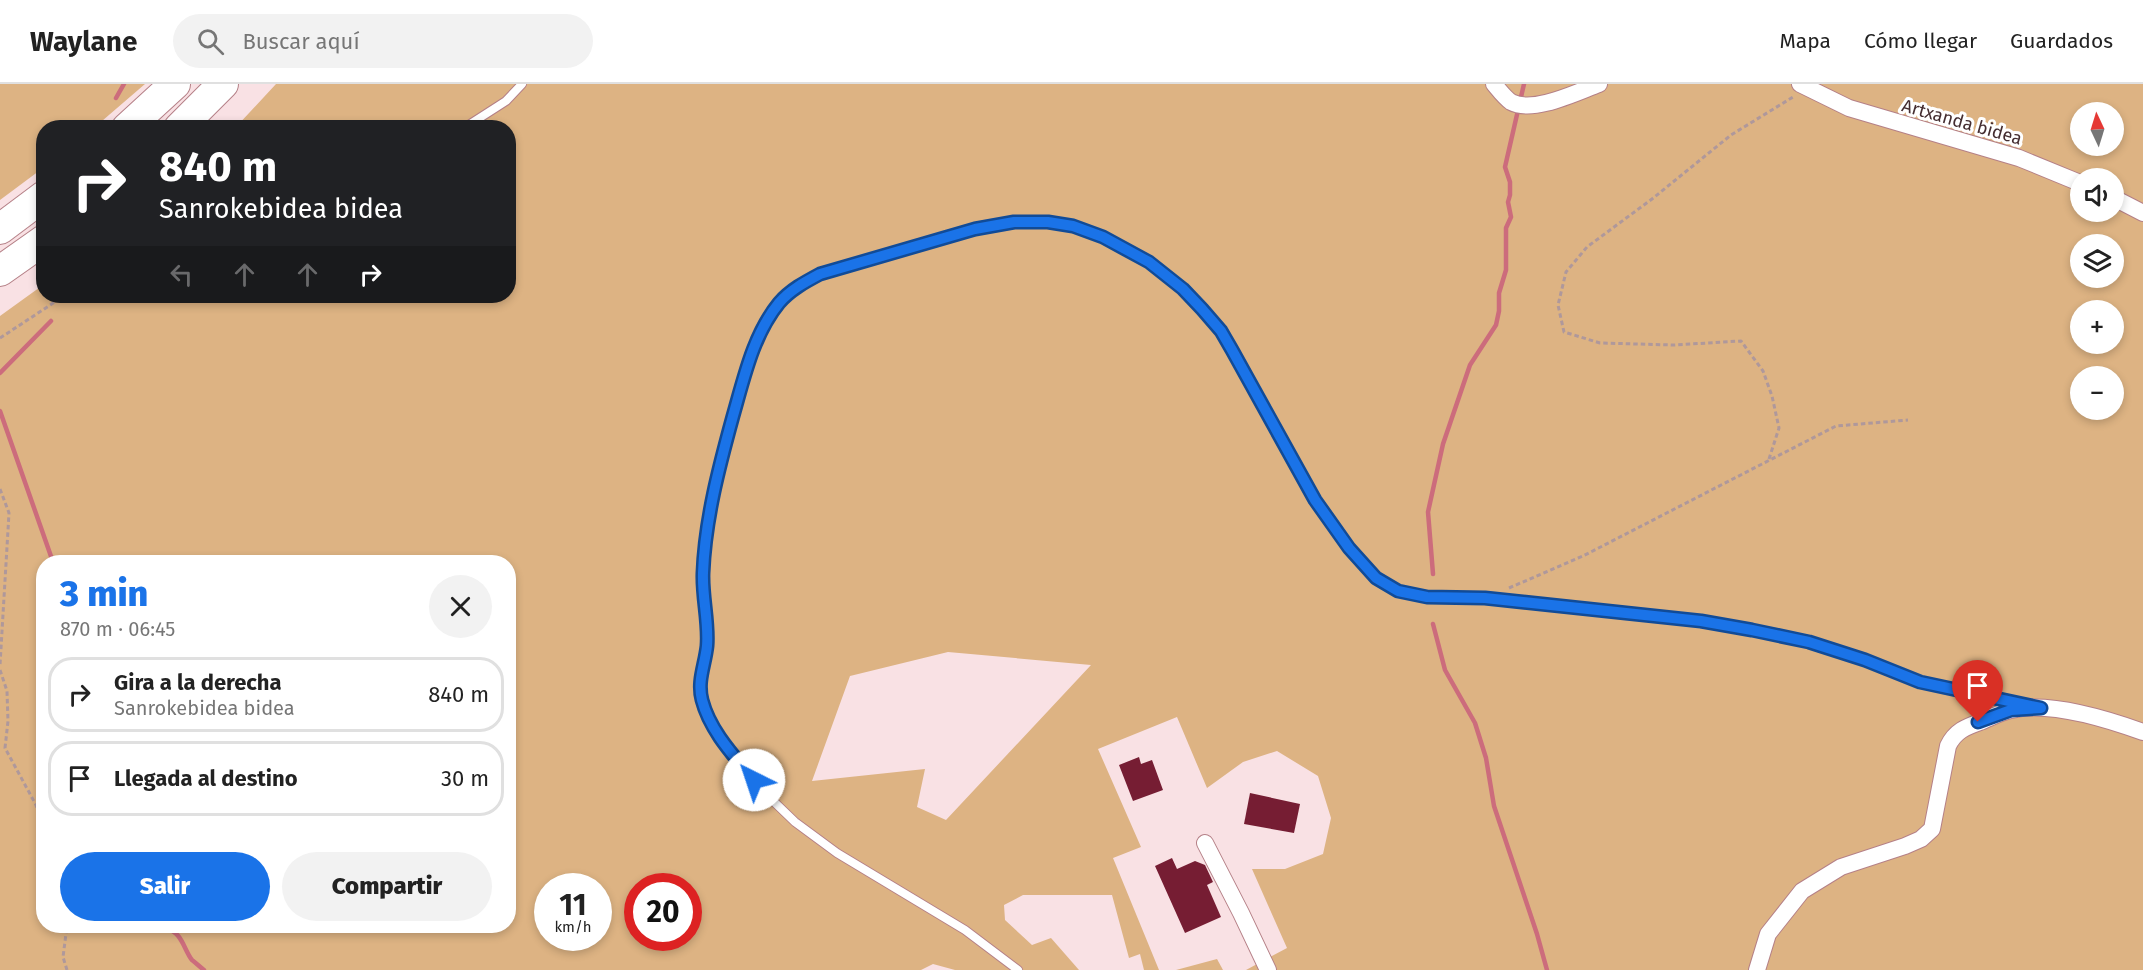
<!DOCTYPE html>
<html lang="es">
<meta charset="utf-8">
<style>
:root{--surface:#fff;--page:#f2f2f2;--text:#222;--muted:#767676;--line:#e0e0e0;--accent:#1a73e8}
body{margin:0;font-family:"Fira Sans",sans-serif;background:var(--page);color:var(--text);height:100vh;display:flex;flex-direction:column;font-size:22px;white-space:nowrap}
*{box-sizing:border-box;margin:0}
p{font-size:20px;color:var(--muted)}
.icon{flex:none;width:33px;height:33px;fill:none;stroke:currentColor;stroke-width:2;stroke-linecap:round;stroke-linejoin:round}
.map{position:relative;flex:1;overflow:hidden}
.panel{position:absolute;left:36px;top:471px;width:480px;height:378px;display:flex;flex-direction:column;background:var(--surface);border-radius:24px;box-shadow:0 3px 9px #0003}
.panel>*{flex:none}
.guide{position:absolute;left:36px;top:36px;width:480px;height:183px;border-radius:24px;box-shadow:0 3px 9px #0003;background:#202124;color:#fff;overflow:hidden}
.needle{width:39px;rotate:356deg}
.tools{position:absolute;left:2070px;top:18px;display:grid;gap:12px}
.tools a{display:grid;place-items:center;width:54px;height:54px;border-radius:50%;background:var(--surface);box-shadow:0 3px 9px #0003;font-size:30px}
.speed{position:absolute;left:534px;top:789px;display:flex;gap:12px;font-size:30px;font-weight:700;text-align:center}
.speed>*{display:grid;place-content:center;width:78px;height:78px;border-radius:50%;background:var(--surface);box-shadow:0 3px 9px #0003;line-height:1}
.speed small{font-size:15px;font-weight:400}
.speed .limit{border:9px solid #d22;background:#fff;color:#111}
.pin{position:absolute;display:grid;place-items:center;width:51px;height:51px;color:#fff;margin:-62px -26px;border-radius:50% 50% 50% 0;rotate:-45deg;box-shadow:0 0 6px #0007}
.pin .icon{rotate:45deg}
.me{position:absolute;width:66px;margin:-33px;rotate:319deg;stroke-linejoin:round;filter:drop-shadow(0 0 4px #0008)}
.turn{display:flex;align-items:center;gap:21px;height:126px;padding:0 24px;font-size:27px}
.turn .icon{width:78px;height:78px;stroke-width:2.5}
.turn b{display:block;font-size:42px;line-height:51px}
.lanes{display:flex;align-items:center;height:57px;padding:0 24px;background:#0003;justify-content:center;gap:30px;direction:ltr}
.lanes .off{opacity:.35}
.round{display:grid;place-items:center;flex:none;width:63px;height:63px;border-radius:32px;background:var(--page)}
.summary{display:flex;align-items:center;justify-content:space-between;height:102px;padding:0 24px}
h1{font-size:36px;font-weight:800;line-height:45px;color:var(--accent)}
.primary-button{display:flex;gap:12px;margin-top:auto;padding:12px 24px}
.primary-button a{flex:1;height:69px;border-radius:36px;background:var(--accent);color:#fff;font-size:24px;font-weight:800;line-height:69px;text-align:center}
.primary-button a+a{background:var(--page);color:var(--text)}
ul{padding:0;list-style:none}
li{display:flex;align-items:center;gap:18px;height:75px;margin:0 12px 9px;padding:0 12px;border:3px solid var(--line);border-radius:24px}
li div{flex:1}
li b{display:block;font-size:22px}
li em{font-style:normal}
header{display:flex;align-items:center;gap:36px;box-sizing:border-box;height:84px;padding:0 30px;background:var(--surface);border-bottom:2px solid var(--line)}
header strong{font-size:28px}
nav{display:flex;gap:33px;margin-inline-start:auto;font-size:21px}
.search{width:420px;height:54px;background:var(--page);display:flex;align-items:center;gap:15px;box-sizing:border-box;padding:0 21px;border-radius:33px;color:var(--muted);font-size:22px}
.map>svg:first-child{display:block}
.green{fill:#ddb383;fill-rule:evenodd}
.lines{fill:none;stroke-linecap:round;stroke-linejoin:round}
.stream{stroke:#cc6c7c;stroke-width:4.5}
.building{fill:#761d33}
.service-casing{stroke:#b58087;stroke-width:10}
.minor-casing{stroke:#b58087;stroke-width:18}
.motorway-casing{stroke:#b58087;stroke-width:32}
.path{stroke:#af989b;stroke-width:3;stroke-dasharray:4.5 3;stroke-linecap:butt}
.service{stroke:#fff;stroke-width:8}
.minor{stroke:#fff;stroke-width:16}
.motorway{stroke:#fff;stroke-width:30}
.route-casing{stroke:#114b97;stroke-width:15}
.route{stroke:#1a73e8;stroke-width:10}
.labels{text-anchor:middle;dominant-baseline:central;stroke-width:6;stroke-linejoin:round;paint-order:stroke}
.street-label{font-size:18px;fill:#442d30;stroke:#fff}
</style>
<header>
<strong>Waylane</strong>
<div class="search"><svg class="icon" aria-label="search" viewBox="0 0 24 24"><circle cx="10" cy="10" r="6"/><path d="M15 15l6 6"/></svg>Buscar aquí</div>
<nav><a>Mapa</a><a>Cómo llegar</a><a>Guardados</a></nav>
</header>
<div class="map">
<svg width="2143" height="886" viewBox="0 0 2143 886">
<rect width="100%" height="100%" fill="#f9e1e4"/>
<g class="green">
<path d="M0,0H145L95,43L44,44L43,84L0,116Z"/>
<path d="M276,0H2143V886H1246L1287,864L1252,785H1285L1323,770L1331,734L1318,692L1277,667L1243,678L1207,704L1177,633L1098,665L1141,763L1113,774L1159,886H1144L1140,870L1129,874L1112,811H1023L1004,821L1005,836L1032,861L1051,854L1079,886H955L933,880L921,886H0V232L43,201L44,212H508V44L236,43ZM2080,28H2114V62H2080ZM2080,94H2114V128H2080ZM2080,160H2114V194H2080ZM2080,226H2114V260H2080ZM2080,292H2114V326H2080ZM44,478H508V842H44ZM948,568L1091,581L946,736L917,723L925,685L812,697L850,592ZM548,802H598V854H548ZM638,802H688V854H638Z"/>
<path d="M1217,875L1223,886H1176Z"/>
</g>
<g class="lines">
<g class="stream">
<path d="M116,14L124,0"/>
<path d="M0,289L51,237"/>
<path d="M0,327L53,478"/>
<path d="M1433,490L1428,428L1443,360L1470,281L1496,241L1499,227V209L1506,186V144L1511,133L1508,118L1510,111V98L1505,83L1524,0"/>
<path d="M1433,540L1445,586L1475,639L1486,674L1494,722L1537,850L1547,886"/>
<path d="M167,842V845C182,848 184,866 192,876C196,879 200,883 204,886"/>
</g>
</g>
<g class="building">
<path d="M1139,673L1141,680L1152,676L1163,706L1133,717L1119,681Z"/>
<path d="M1250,709L1300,720L1294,749L1244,740Z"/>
<path d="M1172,774L1177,785L1195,777L1205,781L1213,798L1207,801L1221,833L1185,849L1155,782Z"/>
</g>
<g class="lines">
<g class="service-casing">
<g id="service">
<path d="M464,44L506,17L522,0"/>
<path d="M1018,886L965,846L837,769L795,738L768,712L726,662L713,642L702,616L700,595L707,562L703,491L705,464L720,380L748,279L764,241L780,218L797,203L820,190L975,145L1014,138H1048L1073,142L1103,153L1150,178L1183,205L1202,225L1221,247L1315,416L1349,464L1376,494L1398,507L1427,513L1485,514L1701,537L1752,546L1809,558L1865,576L1920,598L2020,619"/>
</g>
</g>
<g class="minor-casing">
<g id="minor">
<path d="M1494,0C1499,6 1505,14 1511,18C1533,30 1577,8 1599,0"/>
<path d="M1800,0L1849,24L2019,74L2080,99"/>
<path d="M2114,114L2143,129"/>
<path d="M1205,759L1241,829L1268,886"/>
<path d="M1757,886L1768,850L1802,807L1841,783L1905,762L1921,755L1932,745L1948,662C1955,647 1966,643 1980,638C1990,634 2001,628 2011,626C2048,617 2107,635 2143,648"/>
</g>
</g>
<g class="motorway-casing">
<g id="motorway">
<path d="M127,44L175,0"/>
<path d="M179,44L223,0"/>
<path d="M0,145L44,112"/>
<path d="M0,187L44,156"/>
</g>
</g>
<g class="path">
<path d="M0,254L64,212"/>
<path d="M1769,375L1779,344L1772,312L1763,287L1741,257L1674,261L1600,259L1564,248L1558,221L1566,188L1587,163L1652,115L1731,51L1793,13"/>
<path d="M0,405L9,429L0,581"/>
<path d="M1509,504L1583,472L1836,342L1908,336"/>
<path d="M0,586L7,607L8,637L5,664L36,721L44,746"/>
<path d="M67,886L63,873L67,842"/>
</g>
<use href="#service" class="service"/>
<use href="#minor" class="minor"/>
<use href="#motorway" class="motorway"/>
</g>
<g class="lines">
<g class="route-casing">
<path id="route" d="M754,696C734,672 710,647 702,616C697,597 705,581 707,562C709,538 702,513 703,489C705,436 719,383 733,332C744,294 753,251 779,219C790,206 805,198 820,190L975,145L1014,138H1048L1073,142L1103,153L1149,178L1183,205L1202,225L1221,247L1232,266L1315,416L1349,464L1376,494L1398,507L1427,513L1485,514L1701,537L1752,546L1809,558L1865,576L1920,598L2041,624L2011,626L1978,638"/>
</g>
<use href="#route" class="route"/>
</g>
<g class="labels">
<g class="street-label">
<text transform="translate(1962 38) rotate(16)">Artxanda bidea</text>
</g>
</g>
</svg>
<div class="tools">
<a><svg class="needle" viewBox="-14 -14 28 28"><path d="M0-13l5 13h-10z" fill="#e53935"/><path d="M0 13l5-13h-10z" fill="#767676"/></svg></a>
<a><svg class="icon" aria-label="sound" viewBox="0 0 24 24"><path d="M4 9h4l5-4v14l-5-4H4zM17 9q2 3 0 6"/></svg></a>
<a><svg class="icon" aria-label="layers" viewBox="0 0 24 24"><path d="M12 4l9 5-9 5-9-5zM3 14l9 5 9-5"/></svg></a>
<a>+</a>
<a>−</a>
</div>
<div class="speed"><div>11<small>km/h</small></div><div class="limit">20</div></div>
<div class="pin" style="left:1978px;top:638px;background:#d93025"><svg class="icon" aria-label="arrive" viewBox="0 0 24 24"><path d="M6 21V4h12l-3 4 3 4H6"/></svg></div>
<svg class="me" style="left:754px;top:696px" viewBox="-20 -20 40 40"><circle r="19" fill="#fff"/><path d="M0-13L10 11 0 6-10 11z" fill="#1a73e8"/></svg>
<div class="guide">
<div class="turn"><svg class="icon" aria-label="right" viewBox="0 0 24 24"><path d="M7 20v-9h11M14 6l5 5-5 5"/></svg><div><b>840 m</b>Sanrokebidea bidea</div></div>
<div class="lanes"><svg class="icon off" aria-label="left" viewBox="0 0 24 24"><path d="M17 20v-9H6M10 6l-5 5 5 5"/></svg><svg class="icon off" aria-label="ahead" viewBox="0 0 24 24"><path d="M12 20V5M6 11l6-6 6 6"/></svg><svg class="icon off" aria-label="ahead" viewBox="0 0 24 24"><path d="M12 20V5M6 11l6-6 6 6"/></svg><svg class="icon" aria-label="right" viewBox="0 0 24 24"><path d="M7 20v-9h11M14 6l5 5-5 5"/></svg></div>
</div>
<section class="panel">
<div class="summary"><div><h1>3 min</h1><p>870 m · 06:45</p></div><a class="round"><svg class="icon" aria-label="close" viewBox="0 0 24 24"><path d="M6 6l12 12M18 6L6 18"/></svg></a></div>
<ul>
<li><svg class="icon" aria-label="right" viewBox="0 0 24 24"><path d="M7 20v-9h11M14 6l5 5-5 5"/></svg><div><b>Gira a la derecha</b><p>Sanrokebidea bidea</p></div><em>840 m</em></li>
<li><svg class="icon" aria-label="arrive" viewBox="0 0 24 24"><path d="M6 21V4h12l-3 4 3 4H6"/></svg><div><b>Llegada al destino</b></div><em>30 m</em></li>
</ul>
<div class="primary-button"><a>Salir</a><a>Compartir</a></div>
</section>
</div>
